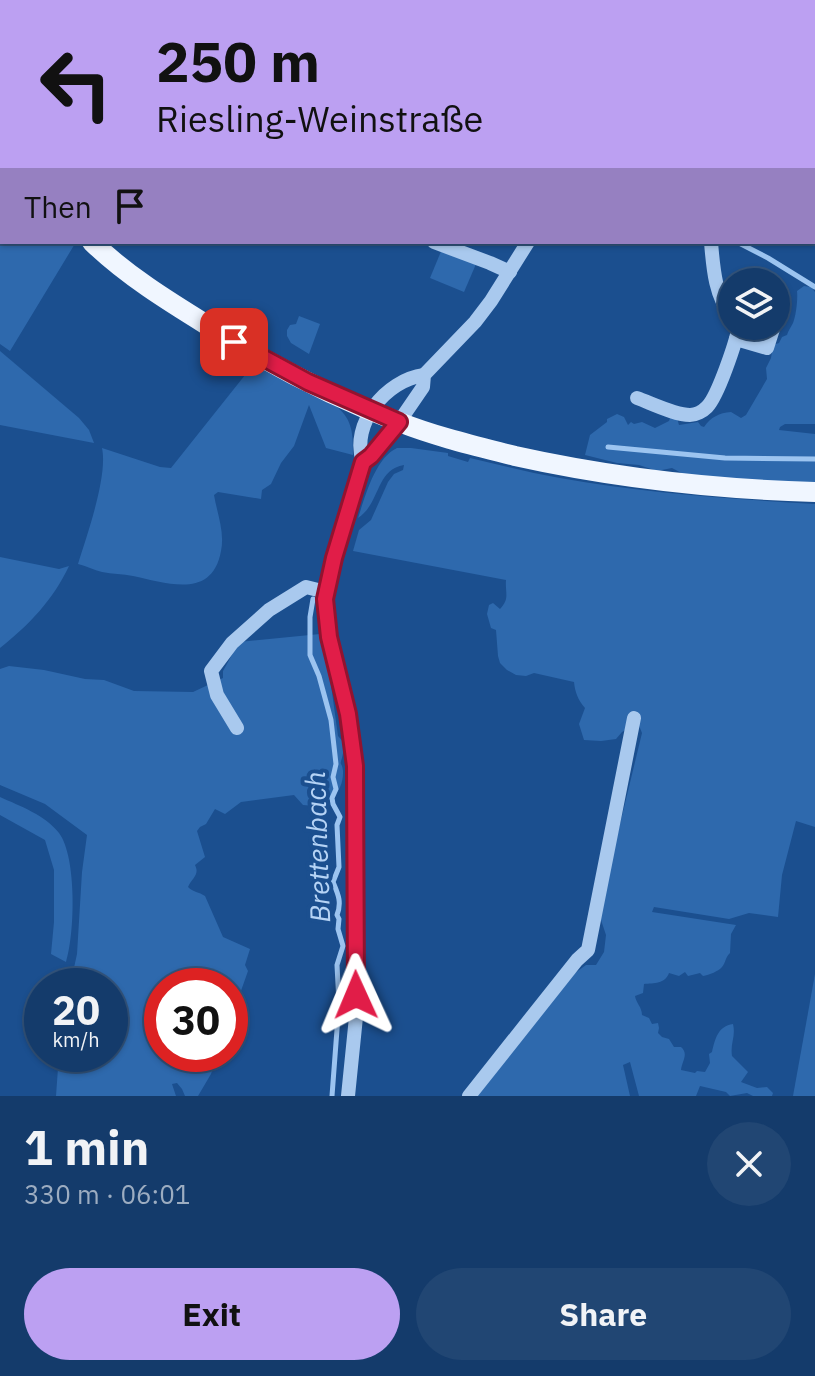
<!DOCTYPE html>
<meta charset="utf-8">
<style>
:root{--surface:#143b6b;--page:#214673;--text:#f1f3f6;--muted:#9dadc1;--line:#33557e;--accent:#bca0f2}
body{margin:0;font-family:"IBM Plex Sans",sans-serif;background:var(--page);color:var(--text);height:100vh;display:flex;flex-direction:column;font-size:30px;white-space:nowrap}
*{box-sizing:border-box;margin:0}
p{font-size:26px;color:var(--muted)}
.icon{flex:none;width:44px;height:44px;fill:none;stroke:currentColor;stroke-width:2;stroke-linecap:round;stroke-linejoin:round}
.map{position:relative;height:1096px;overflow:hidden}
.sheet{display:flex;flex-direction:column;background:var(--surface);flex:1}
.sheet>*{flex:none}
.top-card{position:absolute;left:0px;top:0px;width:816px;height:244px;box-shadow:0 2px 6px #0004,0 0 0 2px var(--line);background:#bca0f2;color:#111;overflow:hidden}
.controls{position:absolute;left:718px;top:268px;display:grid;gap:16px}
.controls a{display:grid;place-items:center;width:72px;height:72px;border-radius:50%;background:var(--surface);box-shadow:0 2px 6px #0004,0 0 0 2px var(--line);font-size:40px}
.speed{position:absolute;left:24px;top:968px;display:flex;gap:16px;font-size:40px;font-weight:700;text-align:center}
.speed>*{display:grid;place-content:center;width:104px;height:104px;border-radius:50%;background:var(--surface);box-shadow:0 2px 6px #0004,0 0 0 2px var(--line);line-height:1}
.speed small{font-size:20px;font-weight:400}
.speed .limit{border:12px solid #d22;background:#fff;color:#111}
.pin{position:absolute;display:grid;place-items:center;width:68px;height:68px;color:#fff;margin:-34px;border-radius:16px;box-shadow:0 4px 12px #0006}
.me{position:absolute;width:88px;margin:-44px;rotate:359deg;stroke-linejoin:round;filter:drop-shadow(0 0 6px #0008)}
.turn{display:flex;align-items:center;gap:28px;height:168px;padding:0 24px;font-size:36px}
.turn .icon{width:104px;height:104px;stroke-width:2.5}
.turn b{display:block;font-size:56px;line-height:68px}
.then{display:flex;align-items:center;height:76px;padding:0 24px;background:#0003;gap:16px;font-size:30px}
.round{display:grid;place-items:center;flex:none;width:84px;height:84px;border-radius:42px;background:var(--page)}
.summary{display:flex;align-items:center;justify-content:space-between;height:136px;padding:0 24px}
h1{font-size:48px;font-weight:800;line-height:60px}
.button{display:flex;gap:16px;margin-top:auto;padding:16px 24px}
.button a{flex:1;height:92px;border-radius:48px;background:var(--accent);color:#111;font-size:32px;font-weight:800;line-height:92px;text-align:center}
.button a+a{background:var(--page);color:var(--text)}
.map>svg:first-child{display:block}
.green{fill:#2e69ad}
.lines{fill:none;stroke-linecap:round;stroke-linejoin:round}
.stream{stroke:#9cc4f0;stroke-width:5}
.minor{stroke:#a9c9ee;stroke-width:14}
.major{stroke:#f0f6ff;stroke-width:20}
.route-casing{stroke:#92132f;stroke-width:20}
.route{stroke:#e11d48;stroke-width:14}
.labels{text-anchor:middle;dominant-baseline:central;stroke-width:8;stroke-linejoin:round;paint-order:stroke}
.water-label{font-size:28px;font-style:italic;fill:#b5d3f5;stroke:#1b4f8f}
</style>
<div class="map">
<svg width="815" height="1096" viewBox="0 0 815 1096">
<rect width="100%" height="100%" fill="#1b4f8f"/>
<g class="green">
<path d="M0,150L2,152V242H76L10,351L0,344Z"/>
<path d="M442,249L476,264L464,292L430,278Z"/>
<path d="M804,286L811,287L815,292V424H785L780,427L779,430L815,434V485L689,477L672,468L657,471L639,465L617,463L585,455L590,435L607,422V419L617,414L624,417L628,425L631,422L634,424L642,422L655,428L669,421L670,418H677L679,425L698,422L701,426L704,427C711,417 719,413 731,412L741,418L746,415L767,379L766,368L771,358L773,345L779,343L782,337L787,335C788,331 791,327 793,323C796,316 798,299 797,291Z"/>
<path d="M299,316L320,324L309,354L291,343L287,336V330L290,325L296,324Z"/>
<path d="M0,351L79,418L89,430L94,443L0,425Z"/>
<path d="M253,365L337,407C353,420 353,435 353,455L326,448L309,405L294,446L281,463L271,484L262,490L261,499L218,492L214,495C217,513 225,532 221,551C212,600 167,583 133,576C123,574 112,574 102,572C94,570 86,566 78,564C87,535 108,476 102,448L160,467L171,468Z"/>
<path d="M397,448H411L448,453V456L468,462L470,458C500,465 530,473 560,478C644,493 730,499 815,504V827L796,821L782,875L778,917L749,913L729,919L654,907L652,912L736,925L731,934L730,953C725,958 726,962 722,967C719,971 709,975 703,976L700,973L688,976L685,972L679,976L669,973C665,984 654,983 644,984L643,993L635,996C636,1003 642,1007 642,1015L649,1018L652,1024L658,1023L659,1028L658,1033L662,1037L669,1039L674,1047H681C689,1054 682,1061 681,1070L695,1073L697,1071L705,1072L710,1063L709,1054L712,1052C715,1039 718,1026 733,1024C736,1037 730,1043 732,1056L748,1072L741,1082L757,1088L767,1087L773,1093L772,1096H753L747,1093L730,1096L726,1092L700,1086L696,1096H639L630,1062L623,1065L630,1096H475L575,973L586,965H596L604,952L606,935L600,917L607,878L642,733L638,723L622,732L616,739L601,741L584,740L579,724L585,708C578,700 575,692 574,682L534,673L526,676L516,675L507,670L500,663L498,656L496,630L491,628L487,614L489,605L493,603L500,609C510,599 505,593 506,580L353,551L359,530L371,520L388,482L394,474L403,470L404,465C375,470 381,503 358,518C365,497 375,458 397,448Z"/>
<path d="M0,557L59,569L69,566C53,600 29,625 0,648Z"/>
<path d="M320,634L331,685L338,736L345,744C344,749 343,753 342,758C339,767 342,761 343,771C344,795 324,808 303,805L294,795L241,802L225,814L215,809L206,824L200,827L197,831L205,857L195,865C200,875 192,878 188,887C193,892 199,892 205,896L223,937L250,949L245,965L248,971L230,1022V986H162V1054H218L211,1074L198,1096H185L182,1089L177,1083L172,1084L176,1096H56L59,1054H110V986H70L77,954L82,872L87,835L45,804L0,785V669L9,666L44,670L85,679L104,680L134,691L193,692L223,678V671L239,642Z"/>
<path d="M0,797C20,806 45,815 59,833C77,857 75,934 66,962L51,954L54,922V870L45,840L0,815Z"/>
<path d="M815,974V1096H793Z"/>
</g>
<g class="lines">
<g class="stream">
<path d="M737,242L768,258L815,287"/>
<path d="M608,447L725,458L815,459"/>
<path d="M313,599L310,617V655L319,676L331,720L336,764L333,777L336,789L332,798L333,804L340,817L337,825L339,867L333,882C338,894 342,902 337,915L339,919L338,929L343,946L337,965L339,1003L332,1096"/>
</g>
<g class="minor">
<path d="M179,0L182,2"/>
<path d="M543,0L545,2"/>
<path d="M125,2V0"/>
<path d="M814,179H815"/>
<path d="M434,242L490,263L510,272"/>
<path d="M711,242C713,266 715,298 732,316"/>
<path d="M776,321L780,307"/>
<path d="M736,339L767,348L774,326"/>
<path d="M637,398C651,403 675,415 690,415C696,415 703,411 707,407C718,396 736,342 739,326"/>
<path d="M363,462L371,456L399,422L423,387L424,375L475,322L491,301L528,242"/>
<path d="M237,728L217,695L211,671L232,643L269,610L306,587L326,592"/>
<path d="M348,1096L356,1017L355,766L348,714L329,637L325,599L334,558L363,462C350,424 386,380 424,375"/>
<path d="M469,1096L577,960L588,950L634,718"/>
</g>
<g class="major">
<path d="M0,131L2,134"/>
<path d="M92,242C128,277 173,304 215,330C273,366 335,398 399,422C437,437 476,446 515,456C614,478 714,489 815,492"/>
</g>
</g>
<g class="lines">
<g class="route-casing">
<path id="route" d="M234,342L308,382L399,422L371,456L363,462L334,558L325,599L329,637L348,714L355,766L356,995"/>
</g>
<use href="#route" class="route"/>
</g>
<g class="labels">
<g class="water-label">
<text transform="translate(317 847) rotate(-92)">Brettenbach</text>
</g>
</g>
</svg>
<div class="controls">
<a><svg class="icon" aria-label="layers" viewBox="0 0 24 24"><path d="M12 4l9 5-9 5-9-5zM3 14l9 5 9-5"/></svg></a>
</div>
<div class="speed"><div>20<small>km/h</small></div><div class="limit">30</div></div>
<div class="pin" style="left:234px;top:342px;background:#d93025"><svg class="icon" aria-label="arrive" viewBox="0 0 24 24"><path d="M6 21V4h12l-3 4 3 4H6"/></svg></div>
<svg class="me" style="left:356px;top:995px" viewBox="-20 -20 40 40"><path d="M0-17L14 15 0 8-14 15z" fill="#e11d48" stroke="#fff" stroke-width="4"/></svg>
<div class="top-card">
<div class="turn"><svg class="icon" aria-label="left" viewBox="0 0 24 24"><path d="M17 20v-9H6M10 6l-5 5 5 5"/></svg><div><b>250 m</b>Riesling-Weinstraße</div></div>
<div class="then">Then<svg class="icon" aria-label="arrive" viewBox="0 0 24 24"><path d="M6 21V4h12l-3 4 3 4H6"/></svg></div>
</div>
</div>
<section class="sheet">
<div class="summary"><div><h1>1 min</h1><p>330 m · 06:01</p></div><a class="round"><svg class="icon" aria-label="close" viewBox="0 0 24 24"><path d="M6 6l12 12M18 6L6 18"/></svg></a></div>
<div class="button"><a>Exit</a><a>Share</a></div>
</section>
